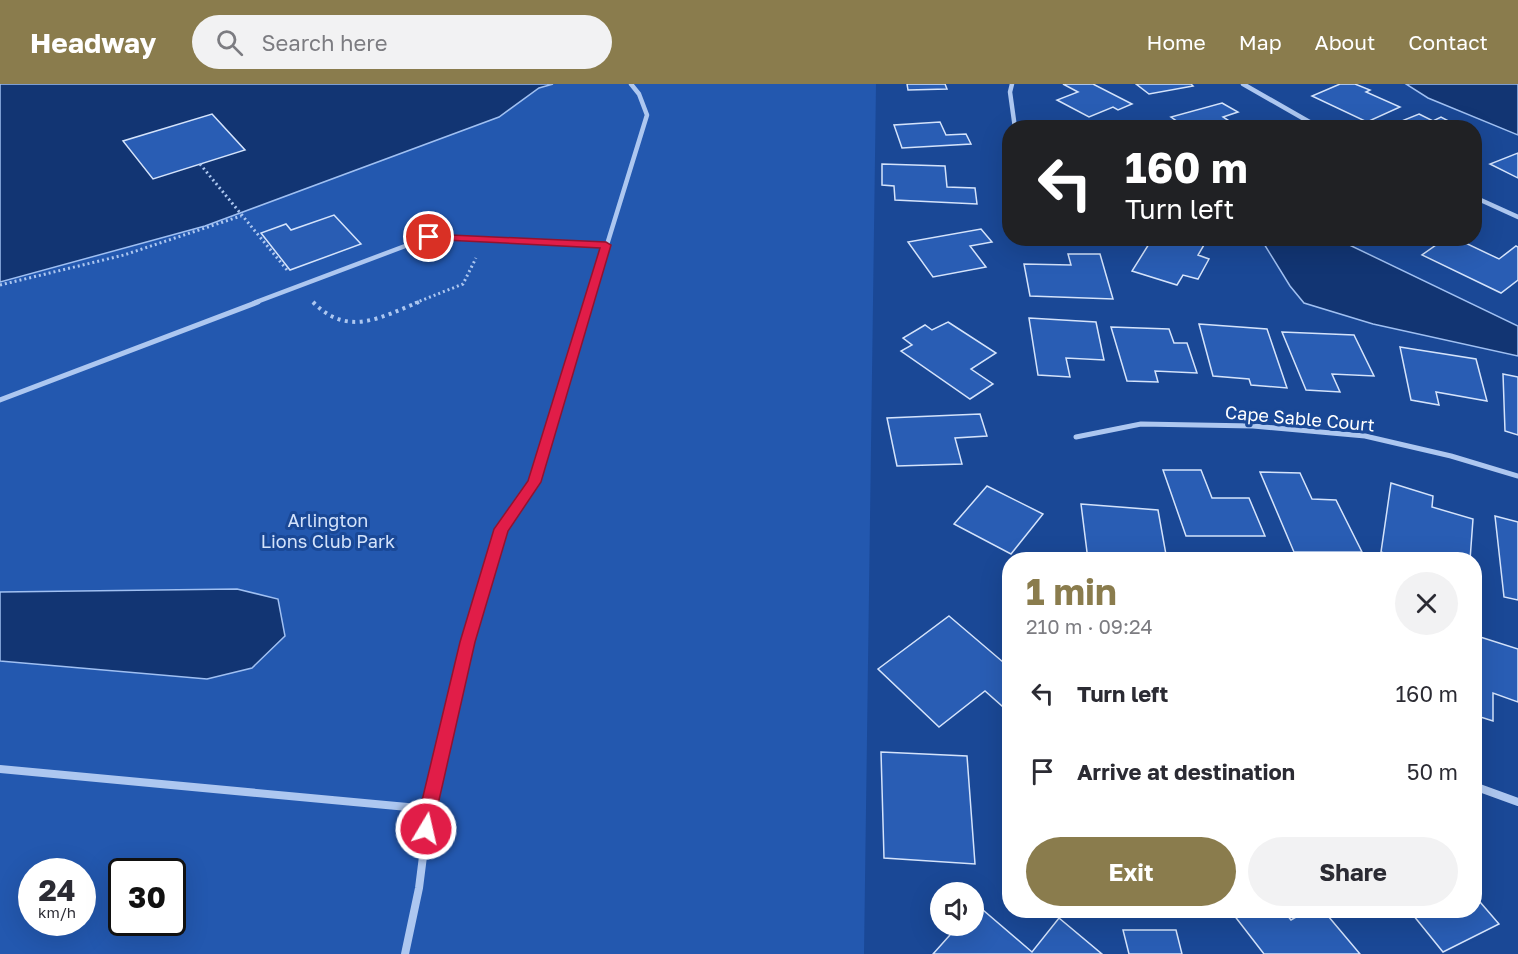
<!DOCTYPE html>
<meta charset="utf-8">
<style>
:root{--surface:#fff;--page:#f2f2f3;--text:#2b2b33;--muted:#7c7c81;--accent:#8a7c4d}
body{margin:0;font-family:"Golos Text",sans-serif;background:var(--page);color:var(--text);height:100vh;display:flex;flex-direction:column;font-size:22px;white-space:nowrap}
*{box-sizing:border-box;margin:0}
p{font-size:20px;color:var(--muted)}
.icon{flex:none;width:33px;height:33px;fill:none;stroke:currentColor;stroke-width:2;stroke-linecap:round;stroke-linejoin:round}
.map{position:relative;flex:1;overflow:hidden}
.panel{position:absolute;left:1002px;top:468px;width:480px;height:366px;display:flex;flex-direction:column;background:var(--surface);border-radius:24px;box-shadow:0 6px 24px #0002}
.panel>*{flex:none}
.top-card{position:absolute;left:1002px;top:36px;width:480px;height:126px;border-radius:24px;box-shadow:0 6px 24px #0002;background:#202124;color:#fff;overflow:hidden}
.controls{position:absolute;left:930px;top:798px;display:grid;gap:12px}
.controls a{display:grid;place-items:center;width:54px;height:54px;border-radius:50%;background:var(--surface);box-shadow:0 6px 24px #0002;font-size:30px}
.speed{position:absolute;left:18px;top:774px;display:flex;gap:12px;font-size:30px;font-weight:700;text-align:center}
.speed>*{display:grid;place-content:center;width:78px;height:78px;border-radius:50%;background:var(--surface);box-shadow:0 6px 24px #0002;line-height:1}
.speed small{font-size:15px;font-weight:400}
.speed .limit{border:3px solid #111;border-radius:9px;background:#fff;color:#111}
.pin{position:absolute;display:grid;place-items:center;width:51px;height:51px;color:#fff;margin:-26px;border:3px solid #fff;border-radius:50%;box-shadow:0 2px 6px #0007}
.me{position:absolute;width:66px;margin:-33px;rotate:9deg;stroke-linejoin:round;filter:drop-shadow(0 0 4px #0008)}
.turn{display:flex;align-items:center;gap:21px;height:126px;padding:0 24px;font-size:27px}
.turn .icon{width:78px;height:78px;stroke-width:2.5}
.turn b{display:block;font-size:42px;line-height:51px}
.round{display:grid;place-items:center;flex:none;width:63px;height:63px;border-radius:32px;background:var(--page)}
.headline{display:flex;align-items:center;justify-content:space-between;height:102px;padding:0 24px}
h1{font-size:36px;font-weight:700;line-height:45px;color:var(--accent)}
.primary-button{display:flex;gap:12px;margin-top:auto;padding:12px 24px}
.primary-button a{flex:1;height:69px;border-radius:36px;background:var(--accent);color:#fff;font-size:24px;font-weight:700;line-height:69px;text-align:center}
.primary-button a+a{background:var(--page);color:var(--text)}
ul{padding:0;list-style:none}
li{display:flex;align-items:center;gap:18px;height:78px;padding:0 24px}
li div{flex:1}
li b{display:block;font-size:22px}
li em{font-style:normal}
header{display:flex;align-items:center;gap:36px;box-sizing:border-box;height:84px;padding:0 30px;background:var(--accent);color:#fff}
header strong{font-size:28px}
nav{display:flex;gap:33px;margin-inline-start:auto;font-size:21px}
.search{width:420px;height:54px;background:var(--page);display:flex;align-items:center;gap:15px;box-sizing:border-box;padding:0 21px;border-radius:33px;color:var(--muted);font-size:22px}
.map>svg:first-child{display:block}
.green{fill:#2358af;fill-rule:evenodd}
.water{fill:#123573;stroke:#a0c0f2;stroke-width:1.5}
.building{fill:#295db4;stroke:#d4e3fb;stroke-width:1.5}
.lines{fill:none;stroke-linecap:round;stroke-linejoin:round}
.path-far1{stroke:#adc7f0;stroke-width:3;stroke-dasharray:2 3;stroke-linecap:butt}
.path{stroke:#adc7f0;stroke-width:4;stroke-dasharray:3 4.5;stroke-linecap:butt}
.street-far2{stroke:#adc7f0;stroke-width:4.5}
.street-far1{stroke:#adc7f0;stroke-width:5}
.street{stroke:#adc7f0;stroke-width:8}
.route{fill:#e11d48;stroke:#92132f;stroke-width:1.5}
.labels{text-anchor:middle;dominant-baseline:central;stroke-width:6;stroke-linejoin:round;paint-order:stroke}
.street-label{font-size:18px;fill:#fff;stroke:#1a4896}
.park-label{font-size:18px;fill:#d4e3fb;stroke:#1a4896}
</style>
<header>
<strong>Headway</strong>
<div class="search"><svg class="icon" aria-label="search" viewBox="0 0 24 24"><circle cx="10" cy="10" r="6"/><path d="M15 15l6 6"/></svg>Search here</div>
<nav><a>Home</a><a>Map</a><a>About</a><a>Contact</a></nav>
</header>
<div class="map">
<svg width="1518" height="870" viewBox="0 0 1518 870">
<rect width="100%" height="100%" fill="#1a4896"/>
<path class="green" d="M553,0H876L864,870H0V198L205,142L499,33L539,4ZM32,788H82V838H32ZM122,788H172V838H122Z"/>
<g class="water">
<path d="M0,0H553L539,4L499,33L205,142L0,198Z"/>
<path d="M1406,0H1518V51L1428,14Z"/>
<path d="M1261,155H1337L1518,242V272L1373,240L1304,219L1290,202Z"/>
<path d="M237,505L278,515L285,552L252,584L207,595L0,577V508Z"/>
</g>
<g class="building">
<path d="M907,0H945L947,5L908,6Z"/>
<path d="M1063,0H1093L1132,20L1118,26L1113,23L1089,33L1057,16L1078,8Z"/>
<path d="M1136,0H1191L1193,2L1149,10Z"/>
<path d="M1340,0H1355L1370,6L1366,8L1400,23L1367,38L1312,12Z"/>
<path d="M1222,19L1238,28L1223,33L1240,44H1187L1171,33Z"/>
<path d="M212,30L245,66L153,95L123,57Z"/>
<path d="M1419,30L1433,37L1441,33L1462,44H1401L1394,40Z"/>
<path d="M1058,37H1113L1116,44H1061Z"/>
<path d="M940,38L946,51L966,50L971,60L902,64L894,41Z"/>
<path d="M1518,69V94L1490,80Z"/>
<path d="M882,80L945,82L947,103L975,104L977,120L895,116L894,102L882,101Z"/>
<path d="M334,131L361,160L290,186L261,149L286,140L291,146Z"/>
<path d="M981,145L992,158L970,162L986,183L933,193L908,158Z"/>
<path d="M1132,154H1182L1204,161L1198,171L1209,175L1198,195L1183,191L1177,201L1132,187L1149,160Z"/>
<path d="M1446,154H1455L1499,175L1516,162L1518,163V196L1501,209L1422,171Z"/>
<path d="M1068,170H1100L1113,215L1030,212L1024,180L1071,181Z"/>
<path d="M1029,234L1096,238L1104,276L1066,274L1070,293L1038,291Z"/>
<path d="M948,238L996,269L971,285L993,300L970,315L901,267L912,261L903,254L925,241L932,246Z"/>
<path d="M1199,240L1267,245L1287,304L1251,301L1249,295L1213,292Z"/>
<path d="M1111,243L1169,245L1174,259H1187L1197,289L1155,287L1158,298L1127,297Z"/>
<path d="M1282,248L1354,251L1374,292L1332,290L1340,308L1306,306Z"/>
<path d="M1400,263L1476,275L1487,317L1436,308L1439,321L1411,316Z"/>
<path d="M1503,290L1518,293V351L1505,347Z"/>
<path d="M980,330L987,352L955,354L962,380L897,382L887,334Z"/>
<path d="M1163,386H1201L1212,414H1249L1265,452H1186Z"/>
<path d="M1260,388L1300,389L1312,415L1336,416L1362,468H1294Z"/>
<path d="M1391,399L1433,412L1432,423L1473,435L1470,476H1406L1381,468Z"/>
<path d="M987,402L1043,430L1011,470L954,440Z"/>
<path d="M1081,420L1158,426L1167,476H1088Z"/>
<path d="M1495,432L1518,438V516L1504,513Z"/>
<path d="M949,532L1010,584V629L985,607L939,643L878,585Z"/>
<path d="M1474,551L1518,565V618L1493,609V637L1474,631Z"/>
<path d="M881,668L967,672L975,780L884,774Z"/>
<path d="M1474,811L1499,840L1443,868L1409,826H1474Z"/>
<path d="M976,820L1032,868L1059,834L1102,870H933L958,842H974V824Z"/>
<path d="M1230,826H1283L1291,836L1308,826H1323L1360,870H1264Z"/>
<path d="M1123,846H1176L1182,870H1129Z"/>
</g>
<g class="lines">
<g class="path-far1">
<path d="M200,80L287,186"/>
<path d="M0,201L124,171L241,132"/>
<path d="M415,219L463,200L476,174"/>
</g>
<path class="path" d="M313,218C348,254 381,233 419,218"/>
<g class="street-far2">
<path d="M1012,0L1010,8L1015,44"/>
<path d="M1243,0L1320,44"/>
<path d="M1474,113L1518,133"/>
<path d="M254,219L429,153L606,161"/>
<path d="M589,219L647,31L639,10L631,0"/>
</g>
<g class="street-far1">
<path d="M0,316L258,218"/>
<path d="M1076,353L1141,340L1253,342L1365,352L1451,372L1518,392"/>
<path d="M484,503L501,445L534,398L589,218"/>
</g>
<g class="street">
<path d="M0,685L429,725"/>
<path d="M1474,702L1518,718"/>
<path d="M405,870L419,804L429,725L468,558L484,502"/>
</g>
</g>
<path class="route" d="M429,150L606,158L611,161L541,398L508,447L475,558L437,725L433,750L426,753L420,750L418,745L420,725L460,558L494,445L528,397L600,164L425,155V151Z"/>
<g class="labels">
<g class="street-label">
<text transform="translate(1300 334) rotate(5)">Cape Sable Court</text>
</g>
<g class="park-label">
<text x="328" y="436">Arlington<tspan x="328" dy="21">Lions Club Park</tspan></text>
</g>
</g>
</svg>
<div class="controls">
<a><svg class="icon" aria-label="sound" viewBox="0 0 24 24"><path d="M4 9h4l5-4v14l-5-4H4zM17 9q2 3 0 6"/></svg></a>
</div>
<div class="speed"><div>24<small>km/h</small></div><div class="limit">30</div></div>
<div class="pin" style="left:429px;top:153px;background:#d93025"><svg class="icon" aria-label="arrive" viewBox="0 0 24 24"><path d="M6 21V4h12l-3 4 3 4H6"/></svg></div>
<svg class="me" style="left:426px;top:745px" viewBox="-20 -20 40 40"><circle r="17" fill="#e11d48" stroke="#fff" stroke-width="3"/><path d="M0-11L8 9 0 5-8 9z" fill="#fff"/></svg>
<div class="top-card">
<div class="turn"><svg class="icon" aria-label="left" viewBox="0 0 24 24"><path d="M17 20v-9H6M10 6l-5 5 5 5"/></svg><div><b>160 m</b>Turn left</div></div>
</div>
<section class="panel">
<div class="headline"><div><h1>1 min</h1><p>210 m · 09:24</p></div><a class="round"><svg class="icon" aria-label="close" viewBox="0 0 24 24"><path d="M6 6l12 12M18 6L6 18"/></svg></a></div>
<ul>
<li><svg class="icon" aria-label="left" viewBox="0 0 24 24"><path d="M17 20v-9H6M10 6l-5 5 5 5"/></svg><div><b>Turn left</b></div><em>160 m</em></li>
<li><svg class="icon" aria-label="arrive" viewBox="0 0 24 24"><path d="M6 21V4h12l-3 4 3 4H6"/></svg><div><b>Arrive at destination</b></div><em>50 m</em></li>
</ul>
<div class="primary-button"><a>Exit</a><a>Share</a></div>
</section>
</div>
